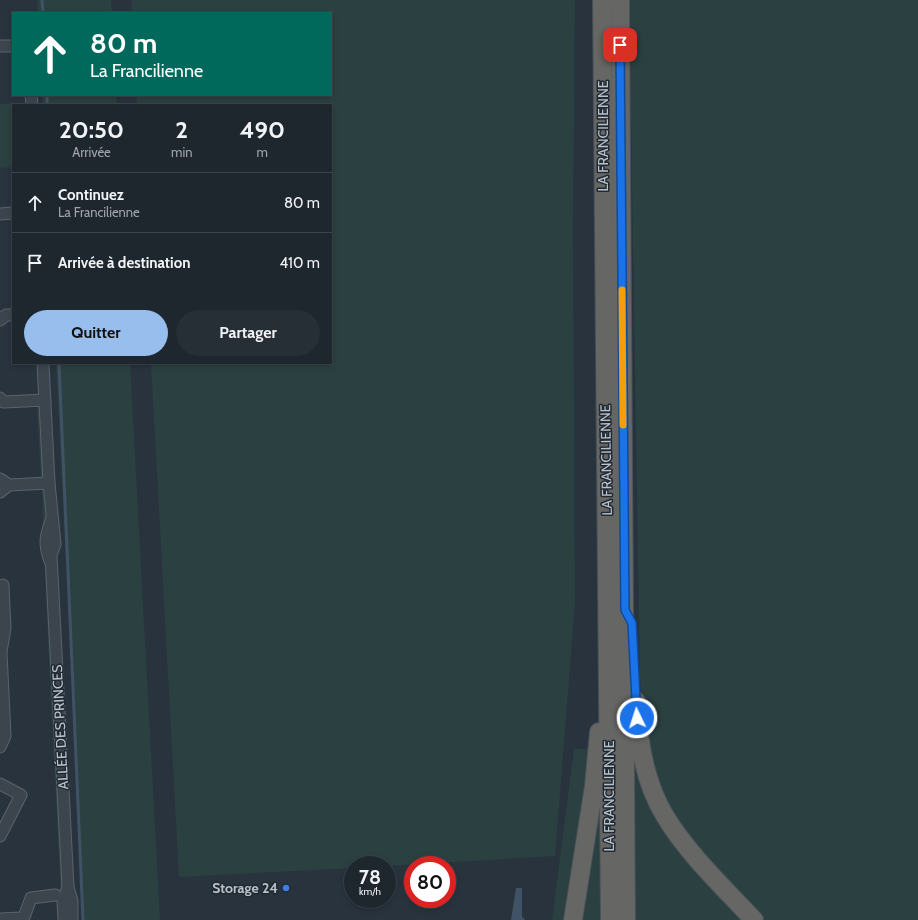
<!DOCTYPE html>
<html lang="fr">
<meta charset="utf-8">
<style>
:root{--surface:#1e262e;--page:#262e36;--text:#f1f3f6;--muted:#a1a5aa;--line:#3c434a;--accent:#98beee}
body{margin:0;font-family:Cabin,sans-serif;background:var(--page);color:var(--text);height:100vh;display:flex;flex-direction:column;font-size:15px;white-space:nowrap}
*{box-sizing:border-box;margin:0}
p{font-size:13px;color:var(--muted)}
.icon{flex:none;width:22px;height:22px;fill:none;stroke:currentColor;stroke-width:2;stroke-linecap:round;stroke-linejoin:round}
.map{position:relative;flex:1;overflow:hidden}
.panel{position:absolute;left:12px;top:104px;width:320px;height:260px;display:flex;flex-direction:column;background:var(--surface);border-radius:0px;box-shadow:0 2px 6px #0003,0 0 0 1px var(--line)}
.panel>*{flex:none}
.hud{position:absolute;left:12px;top:12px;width:320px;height:84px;border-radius:0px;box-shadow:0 2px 6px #0003,0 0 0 1px var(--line);background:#00695c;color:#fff;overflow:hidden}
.speed{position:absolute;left:344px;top:856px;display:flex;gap:8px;font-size:20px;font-weight:700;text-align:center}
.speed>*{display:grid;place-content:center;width:52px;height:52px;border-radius:50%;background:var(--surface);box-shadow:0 2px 6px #0003,0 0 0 1px var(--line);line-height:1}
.speed small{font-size:10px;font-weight:400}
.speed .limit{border:6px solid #d22;background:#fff;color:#111}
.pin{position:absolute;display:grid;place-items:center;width:34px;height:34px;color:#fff;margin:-17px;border-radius:8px;box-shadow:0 2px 6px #0006}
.me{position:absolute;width:44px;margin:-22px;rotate:356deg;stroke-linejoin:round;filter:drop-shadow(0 0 3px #0008)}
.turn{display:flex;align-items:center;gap:14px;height:84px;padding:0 12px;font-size:18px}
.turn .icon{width:52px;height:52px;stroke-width:2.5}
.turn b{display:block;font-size:28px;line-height:34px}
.eta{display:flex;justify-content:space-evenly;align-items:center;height:68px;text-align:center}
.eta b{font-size:24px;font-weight:700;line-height:28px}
.button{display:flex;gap:8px;margin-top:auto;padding:8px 12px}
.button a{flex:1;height:46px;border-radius:24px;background:var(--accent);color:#111;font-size:16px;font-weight:700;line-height:46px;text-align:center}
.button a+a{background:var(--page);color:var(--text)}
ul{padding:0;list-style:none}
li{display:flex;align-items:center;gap:12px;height:60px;padding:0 12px;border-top:1px solid var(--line)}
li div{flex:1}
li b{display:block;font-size:15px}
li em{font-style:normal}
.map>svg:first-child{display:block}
.green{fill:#2b4040}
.water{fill:#405265}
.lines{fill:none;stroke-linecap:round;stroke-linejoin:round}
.stream{stroke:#405265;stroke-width:3}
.minor-casing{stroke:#5a636c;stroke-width:13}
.trunk-casing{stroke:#475059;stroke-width:20}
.minor{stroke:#3c454e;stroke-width:11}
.trunk{stroke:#666664;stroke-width:18}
.route-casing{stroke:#114b97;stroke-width:10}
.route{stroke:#1a73e8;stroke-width:7}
.slow{stroke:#f59e0b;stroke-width:7}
.shop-dot{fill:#3f7fe0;stroke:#212a33;stroke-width:1.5}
.labels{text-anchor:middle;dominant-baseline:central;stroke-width:3;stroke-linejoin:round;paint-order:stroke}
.street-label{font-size:14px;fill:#b8c0c9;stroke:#212a33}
.poi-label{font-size:14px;font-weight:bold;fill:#b8c0c9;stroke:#212a33;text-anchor:end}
</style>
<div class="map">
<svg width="918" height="920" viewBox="0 0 918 920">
<rect width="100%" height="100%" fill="#28333e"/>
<g class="green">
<path d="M37,0H111L112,13H38Z"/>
<path d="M131,0H575L573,225L575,603L555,856L387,866L353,865V868L179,877L151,363H331V105H137L136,95H331V13H132Z"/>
<path d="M629,0H918V920H552L574,749L647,747L640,678Z"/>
<path d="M42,95H116L117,105H43Z"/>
<path d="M19,103V105H13V167L0,168V104Z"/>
<path d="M56,363H130L160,920H84Z"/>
<path d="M37,405L40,407L43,476L41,479Z"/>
<path d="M42,488L45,492L47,517L43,531Z"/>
<path d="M44,554L49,567L64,888L61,898Z"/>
</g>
<path class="water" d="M516,888H522V916L525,920H511Z"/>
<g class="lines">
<g class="stream">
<path d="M42,0L43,13"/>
<path d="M47,95V105"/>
<path d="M59,363L83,920"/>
</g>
<g class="minor-casing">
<g id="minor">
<path d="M0,46H13"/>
<path d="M31,95L32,105"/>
<path d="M0,214L13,213"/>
<path d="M0,320L6,315H13"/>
<path d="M43,363L49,483L55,544L51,555L68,887L72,901V920"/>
<path d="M0,398L4,402L45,400"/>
<path d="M0,479L9,485L49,483"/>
<path d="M0,492L9,485"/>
<path d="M50,561C43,542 46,535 52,518"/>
<path d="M0,747L5,736L1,652L5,628L3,585"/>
<path d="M0,784L21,795L0,836"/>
<path d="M0,919L22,918"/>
<path d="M23,920L31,898L55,895"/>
<path d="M64,920L63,901L68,887"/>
</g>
</g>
<g class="trunk-casing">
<g id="trunk">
<path d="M602,0L610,920"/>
<path d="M620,0L626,920"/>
<path d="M636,701C638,740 644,782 665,816C687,853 724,888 754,920"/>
<path d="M573,920L594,786L599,732"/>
</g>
</g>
<use href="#minor" class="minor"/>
<use href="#trunk" class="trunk"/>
</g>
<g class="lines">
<g class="route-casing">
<path id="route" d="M620,45L625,610L632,623L637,718"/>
</g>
<use href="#route" class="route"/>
<path class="slow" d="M622,290L623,425"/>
</g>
<circle class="shop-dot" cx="286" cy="888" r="4"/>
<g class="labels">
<g class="street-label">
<text transform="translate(603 136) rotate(-90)">LA FRANCILIENNE</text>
<text transform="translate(606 460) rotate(-91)">LA FRANCILIENNE</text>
<text transform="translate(60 727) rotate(-93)">ALLÉE DES PRINCES</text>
<text transform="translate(609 796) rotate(-90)">LA FRANCILIENNE</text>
</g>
<g class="poi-label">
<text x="278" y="888">Storage 24</text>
</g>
</g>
</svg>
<div class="speed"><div>78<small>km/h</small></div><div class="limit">80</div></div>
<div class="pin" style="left:620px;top:45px;background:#d93025"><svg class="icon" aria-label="arrive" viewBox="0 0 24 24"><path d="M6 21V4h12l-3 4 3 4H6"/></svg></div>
<svg class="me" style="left:637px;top:718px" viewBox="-20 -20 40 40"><circle r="17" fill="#1a73e8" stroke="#fff" stroke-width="3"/><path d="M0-11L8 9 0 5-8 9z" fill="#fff"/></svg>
<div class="hud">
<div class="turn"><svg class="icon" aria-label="ahead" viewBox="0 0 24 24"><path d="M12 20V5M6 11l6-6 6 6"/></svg><div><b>80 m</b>La Francilienne</div></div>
</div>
<section class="panel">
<div class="eta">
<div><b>20:50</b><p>Arrivée</p></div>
<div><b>2</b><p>min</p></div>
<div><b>490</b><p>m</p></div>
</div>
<ul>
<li><svg class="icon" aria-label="ahead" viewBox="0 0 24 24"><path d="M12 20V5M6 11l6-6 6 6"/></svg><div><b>Continuez</b><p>La Francilienne</p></div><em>80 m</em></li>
<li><svg class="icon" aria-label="arrive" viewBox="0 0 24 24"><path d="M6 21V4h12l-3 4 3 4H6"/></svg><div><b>Arrivée à destination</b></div><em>410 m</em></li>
</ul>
<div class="button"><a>Quitter</a><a>Partager</a></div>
</section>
</div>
